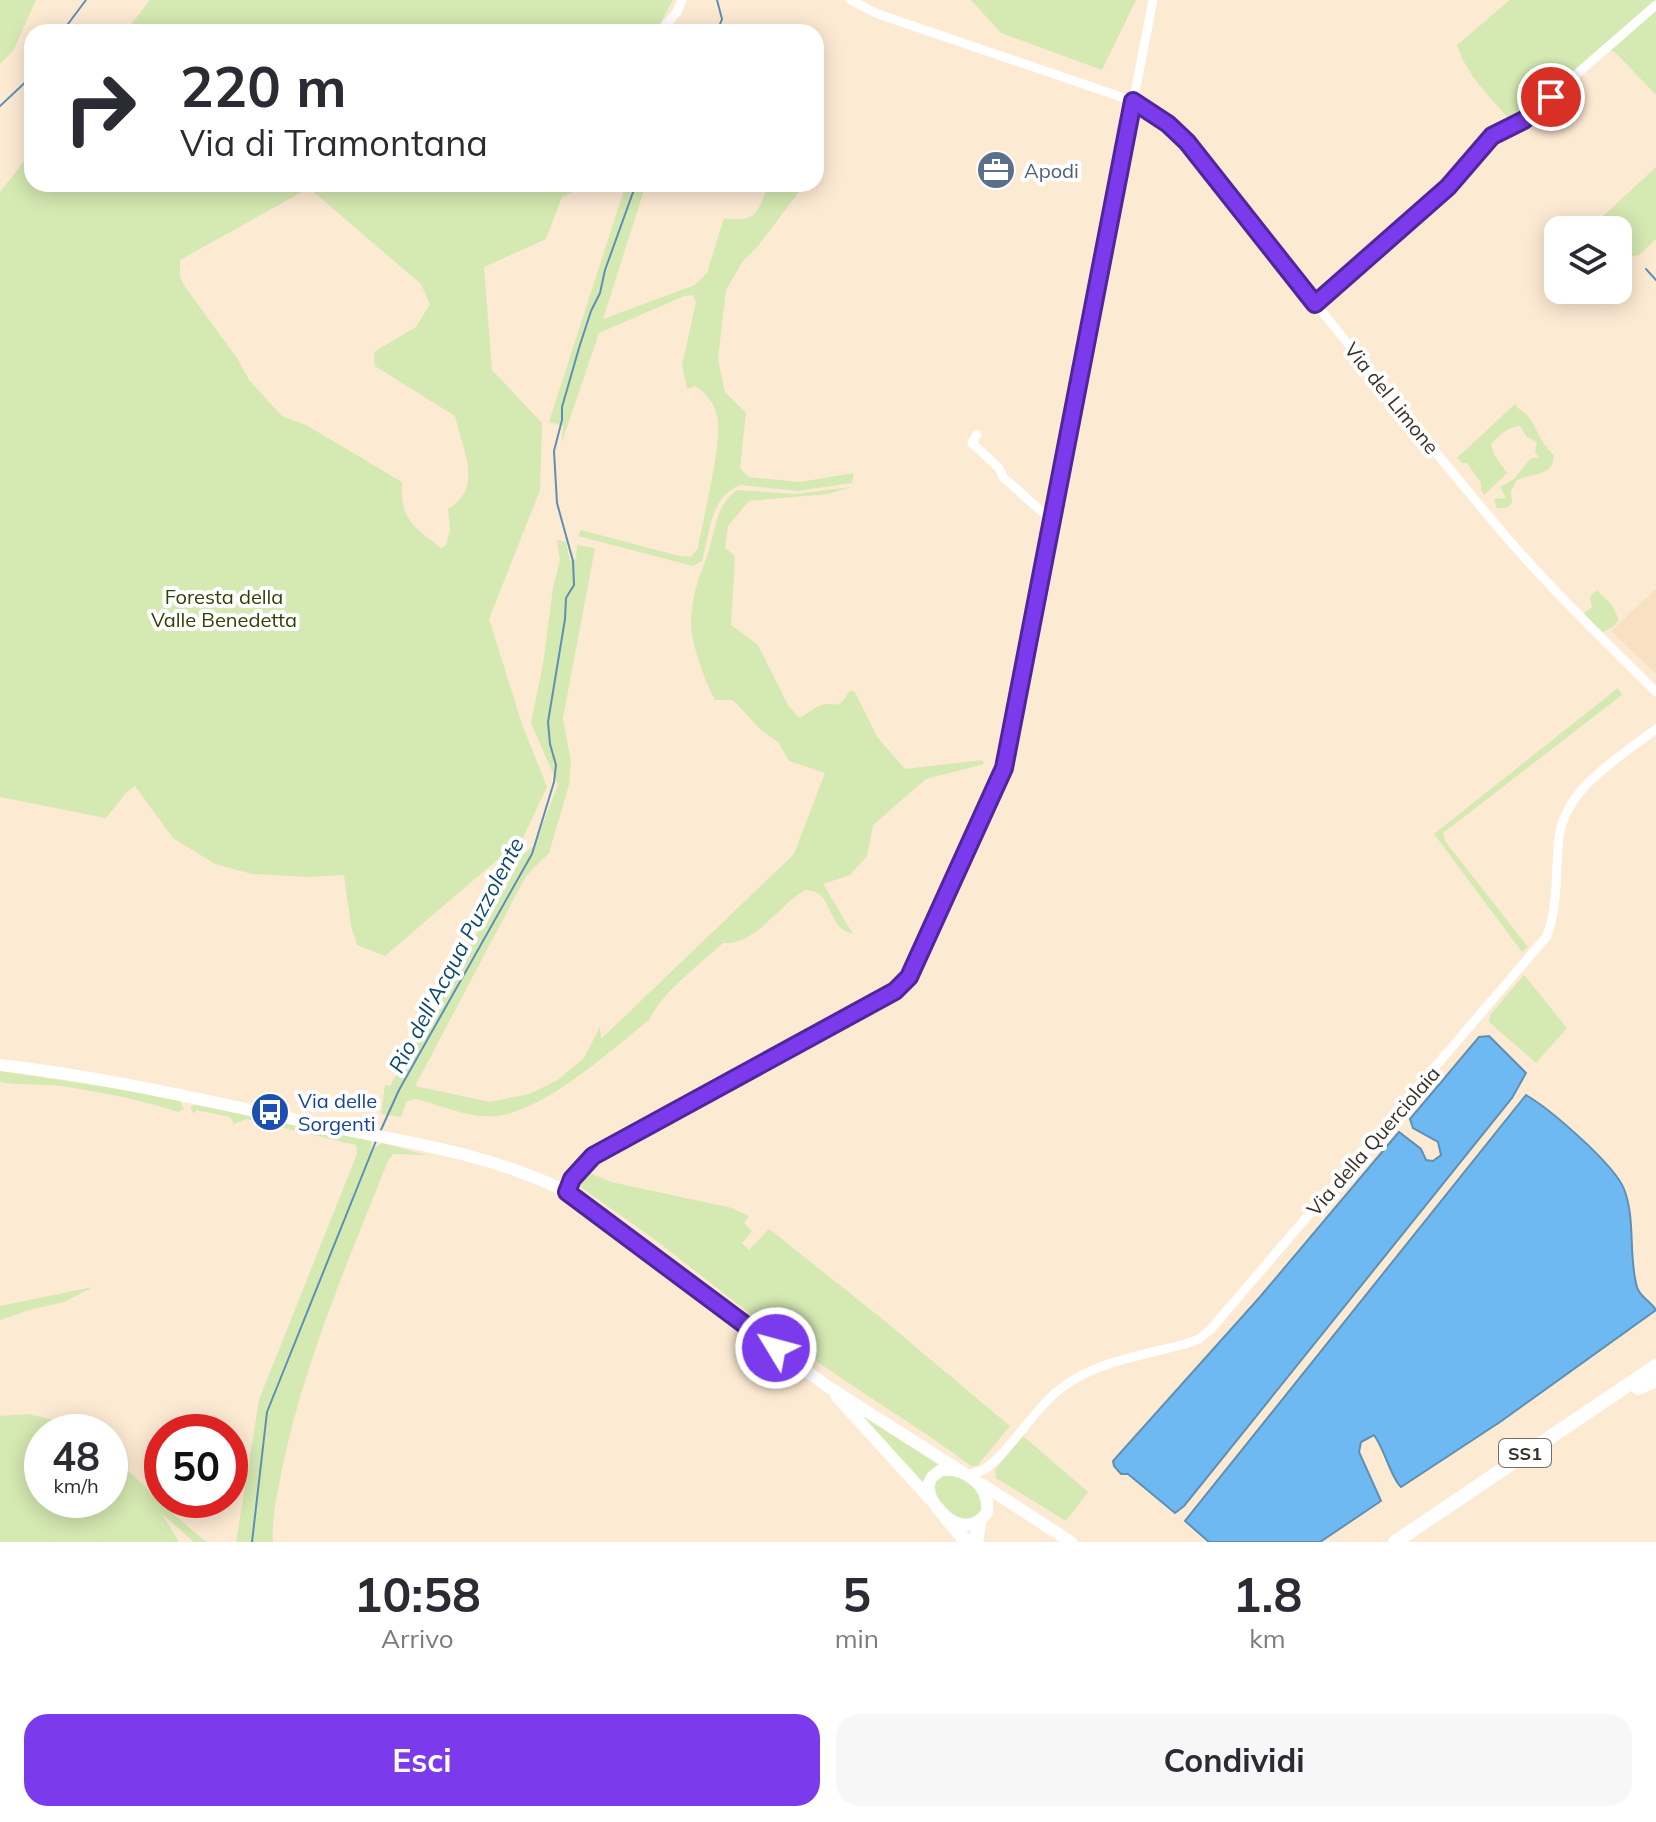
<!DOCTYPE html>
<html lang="it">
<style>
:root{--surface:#fff;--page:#f7f7f7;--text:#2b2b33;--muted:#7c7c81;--accent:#7c3aed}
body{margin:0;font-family:Mulish,sans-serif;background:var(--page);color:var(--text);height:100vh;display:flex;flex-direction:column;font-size:30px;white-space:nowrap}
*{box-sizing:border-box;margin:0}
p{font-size:26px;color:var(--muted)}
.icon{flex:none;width:44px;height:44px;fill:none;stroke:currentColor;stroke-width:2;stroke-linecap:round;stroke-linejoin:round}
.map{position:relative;height:1542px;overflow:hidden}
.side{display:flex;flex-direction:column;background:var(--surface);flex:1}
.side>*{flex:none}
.hud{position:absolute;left:24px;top:24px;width:800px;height:168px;border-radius:24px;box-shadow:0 4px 20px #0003;background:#fff;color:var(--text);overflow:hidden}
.controls{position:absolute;left:1544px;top:216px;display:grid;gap:16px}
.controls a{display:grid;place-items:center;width:88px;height:88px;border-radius:16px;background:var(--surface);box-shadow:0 4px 20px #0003;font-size:40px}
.speed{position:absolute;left:24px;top:1414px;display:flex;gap:16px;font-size:40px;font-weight:700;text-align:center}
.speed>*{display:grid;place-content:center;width:104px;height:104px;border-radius:50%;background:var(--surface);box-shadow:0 4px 20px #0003;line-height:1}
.speed small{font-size:20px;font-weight:400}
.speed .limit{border:12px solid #d22;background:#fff;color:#111}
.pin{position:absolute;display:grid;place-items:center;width:68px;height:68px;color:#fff;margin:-34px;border:4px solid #fff;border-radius:50%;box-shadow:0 2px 8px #0007}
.me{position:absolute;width:88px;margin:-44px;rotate:307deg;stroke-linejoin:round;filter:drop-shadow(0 0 6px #0008)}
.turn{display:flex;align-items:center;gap:28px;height:168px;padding:0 24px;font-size:36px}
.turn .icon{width:104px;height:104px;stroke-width:2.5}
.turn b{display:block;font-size:56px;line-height:68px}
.eta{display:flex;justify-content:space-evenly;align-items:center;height:136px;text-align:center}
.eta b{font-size:48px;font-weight:700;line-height:56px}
.cta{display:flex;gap:16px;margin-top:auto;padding:16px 24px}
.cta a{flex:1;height:92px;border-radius:24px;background:var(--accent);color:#fff;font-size:32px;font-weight:700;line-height:92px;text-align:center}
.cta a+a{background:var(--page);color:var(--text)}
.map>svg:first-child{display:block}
.built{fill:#f8e0c3}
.green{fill:#d5e9b2;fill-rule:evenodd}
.water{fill:#6eb9f1;stroke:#5e90b5;stroke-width:2}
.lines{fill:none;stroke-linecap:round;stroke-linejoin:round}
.stream{stroke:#5e90b5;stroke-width:2}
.minor{stroke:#fff;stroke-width:9}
.major{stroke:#fff;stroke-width:12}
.highway{stroke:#fff;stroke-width:14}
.route-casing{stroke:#51269a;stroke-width:20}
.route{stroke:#7c3aed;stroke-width:14}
.labels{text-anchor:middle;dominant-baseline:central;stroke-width:8;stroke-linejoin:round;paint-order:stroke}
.shield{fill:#fff;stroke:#746f69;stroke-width:2}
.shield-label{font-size:18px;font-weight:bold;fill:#393129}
.service-label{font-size:20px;fill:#4e5e75;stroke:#fff;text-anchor:start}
.street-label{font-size:20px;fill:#393129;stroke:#fff}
.park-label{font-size:20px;fill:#314003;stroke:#fff}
.transit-label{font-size:20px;fill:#164399;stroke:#fff;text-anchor:start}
.water-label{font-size:22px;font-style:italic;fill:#10496e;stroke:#fff}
</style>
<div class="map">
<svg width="1656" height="1542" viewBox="0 0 1656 1542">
<rect width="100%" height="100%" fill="#fdead3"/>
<path class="built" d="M1656,589V674L1611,631Z"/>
<g class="green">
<path d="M0,0H36L13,51L0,64Z"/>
<path d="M150,0H673L657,29L653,32H125Z"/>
<path d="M971,0H1136L1102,70L1001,33Z"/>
<path d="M1510,0H1656V95L1615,52L1601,47L1522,118L1512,122C1490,97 1467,76 1457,45Z"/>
<path d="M32,151V184H592L562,197L546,239L484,267L492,370L542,423L540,490L489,619L522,724L547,787L523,838L385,956L357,945L351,926L344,875L309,877L252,874L215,864L173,838L135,786L125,794L106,818L0,797V192ZM309,188L421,284L430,304L416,327L374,352L375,366L455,416C463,451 484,487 448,509L450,530L446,545L441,548C413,526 400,520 402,482L306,425L282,416L249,380L237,358L186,288L180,277V260Z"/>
<path d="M1656,167V239L1639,255L1633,256L1618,238V230H1611L1601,218Z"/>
<path d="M626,184H646L603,319L695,285L707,273L724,218C756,224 759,211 768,184H805L758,246L743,261L726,290L718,359L725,392L746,413L740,468L749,477L800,482L854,473L852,483L798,491L740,485C710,497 710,533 702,561L693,566L578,536L581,530L679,556L691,557L698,548C703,518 723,442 717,416C714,403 706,393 695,386L687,389L682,365L696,302L693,295L684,296L599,333L562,442L563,426L549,422Z"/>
<path d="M1515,404C1520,412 1528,413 1533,423C1540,437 1542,444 1554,455C1553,477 1532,473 1517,480L1511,491L1512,503L1507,508H1497L1494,499L1506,498L1500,487L1514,479L1531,458H1539L1535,452L1537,442L1527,437L1520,426C1509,426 1497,436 1491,445L1495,456L1507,473L1484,495L1481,490V483L1467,463H1462L1457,458Z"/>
<path d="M851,487L828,494L749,501L728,526L725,548L735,556L731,625L758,645L788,705L799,718C806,715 810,711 817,707C834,698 837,715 850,690L855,692L877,737L905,769L982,760L984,764L926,779L873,825L867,856L850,875L823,884L853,934C849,932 844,931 841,928C826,913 830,891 805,890C779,905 755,946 723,943C698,966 665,989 649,1020C609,1051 534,1123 481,1116C459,1114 437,1104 415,1099L407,1101L401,1117L381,1114L385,1085L390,1086L520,857L534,846L558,785L531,723L543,664L553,588L560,560L557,540L566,542L570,561L576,559L577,545L595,548L563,718L571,762L569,785L549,853L526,876L415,1086L490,1102L529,1094L558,1080L584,1058L600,1027L601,1039L794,854L825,773L789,761L778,742L761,730L733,700H715C705,681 691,644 691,623C691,603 697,580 705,562C716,537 712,508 737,490L795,494Z"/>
<path d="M1597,590L1612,605L1619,620L1613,627L1601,633L1583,614L1592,607L1590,597Z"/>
<path d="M1618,688L1622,695L1443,833L1445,841L1528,947L1522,952L1434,834Z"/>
<path d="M1524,975L1567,1028L1536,1063L1489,1022L1490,1015Z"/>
<path d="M0,1071L126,1090L180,1101L184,1109L178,1112C143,1100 105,1093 68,1087C44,1083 23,1086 0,1082Z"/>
<path d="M196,1105L367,1140L372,1142L371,1150L382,1143L426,1155L393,1154L388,1161C348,1262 304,1362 282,1469C278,1492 271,1518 273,1542H236L259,1400L357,1154L356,1145L246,1119L234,1124L230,1117L196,1110L194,1114L190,1107Z"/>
<path d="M585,1171L611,1182L732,1208L749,1216L744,1223L752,1231L742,1243L749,1250L769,1229L875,1313L1010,1426L977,1466H971C915,1424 854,1389 798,1348L799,1344L793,1339L788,1342L784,1340L654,1239L579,1186L576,1182Z"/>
<path d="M93,1287L64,1302L29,1310L0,1320V1306Z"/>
<path d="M28,1414L76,1425L84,1432H42V1500H110V1454C143,1483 172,1516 207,1542H194L162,1514L179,1542H0V1416Z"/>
<path d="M864,1417L939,1465L924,1484Z"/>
<path d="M1023,1436L1088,1492L1066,1521L996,1478L995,1470Z"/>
<path d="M953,1474L975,1487L984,1507L976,1519H957L936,1496L935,1480L941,1475Z"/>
</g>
<g class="water">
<path d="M1489,1036L1526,1073L1512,1098L1184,1506L1175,1513L1128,1474H1121L1114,1466L1113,1461L1259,1298L1399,1132L1421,1149L1426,1160L1433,1161L1441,1155L1438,1142L1413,1128L1410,1119L1479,1037Z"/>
<path d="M1526,1095C1550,1109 1614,1164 1624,1189C1636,1220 1628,1256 1637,1287C1639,1296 1651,1302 1656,1310L1500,1422L1401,1487C1391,1478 1385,1450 1374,1435L1361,1442L1359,1452L1381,1501L1320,1542H1209L1185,1521Z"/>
</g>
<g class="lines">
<g class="stream">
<path d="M62,32L86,0"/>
<path d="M717,32L722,19L717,0"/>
<path d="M0,106L32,76"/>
<path d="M1646,269L1656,280"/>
<path d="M380,1132L399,1090L532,854L554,782L556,765L550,744L548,722L565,619L566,598L574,585L573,561L557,503L554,451L562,420V407L579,348L591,311L600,293L605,270L636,184"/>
<path d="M252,1542L267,1412L376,1141"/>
</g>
<g class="minor">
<path d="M850,0L878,14L1133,101C1211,147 1262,239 1319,308C1382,385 1443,463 1508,539C1554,592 1606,642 1656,692"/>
<path d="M660,32L677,12L682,0"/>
<path d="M1315,304L1448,187L1492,136L1524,120L1656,5"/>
<path d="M977,434L972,443L999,468L1003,477L1051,520"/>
<path d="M567,1192L572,1179L593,1156L895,991L909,977L918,958L1004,768L1153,0"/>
<path d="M965,1474C973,1474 981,1472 988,1467C1012,1447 1031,1415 1054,1394C1089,1362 1141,1356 1185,1344L1199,1339L1211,1329L1547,936C1559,902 1555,872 1559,837C1566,787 1619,758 1656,729"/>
</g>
<g class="major">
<path d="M0,1065C106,1077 212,1102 316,1124C402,1141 489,1153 567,1192L827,1386L959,1470"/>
<path d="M837,1397L930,1499"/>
<path d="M941,1470C966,1467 990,1486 987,1512C968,1542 929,1512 928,1485L932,1477Z"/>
<path d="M983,1485L1071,1542"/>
</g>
<g class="highway">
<path d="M1638,1388L1656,1380"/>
<path d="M947,1519L967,1542"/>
<path d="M976,1542L979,1523"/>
<path d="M1395,1542L1656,1366"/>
</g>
</g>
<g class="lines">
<g class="route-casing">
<path id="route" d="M776,1348L567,1192L572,1179L593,1156L895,991L909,977L1004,768L1133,101L1168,124L1187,142L1315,304L1448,187L1492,136L1524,120L1551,97"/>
</g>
<use href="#route" class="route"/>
</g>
<defs>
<g id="office-disc" transform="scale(2)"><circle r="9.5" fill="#5c6f8a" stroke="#fff"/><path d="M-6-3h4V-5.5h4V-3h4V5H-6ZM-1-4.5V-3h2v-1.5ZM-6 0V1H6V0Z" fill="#fff"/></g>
<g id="bus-disc" transform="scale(2)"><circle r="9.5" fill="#1a4fb4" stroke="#fff"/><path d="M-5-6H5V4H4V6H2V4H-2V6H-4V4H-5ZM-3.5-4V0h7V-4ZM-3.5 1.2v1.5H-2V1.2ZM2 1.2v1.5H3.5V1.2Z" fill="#fff"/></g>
</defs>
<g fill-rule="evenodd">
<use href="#office-disc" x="996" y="170"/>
<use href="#bus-disc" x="270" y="1112"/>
</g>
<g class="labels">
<rect class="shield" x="1499" y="1439" width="52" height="28" rx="6"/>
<g class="shield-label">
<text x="1525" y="1453">SS1</text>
</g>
<g class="service-label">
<text x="1024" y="170">Apodi</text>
</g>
<g class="street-label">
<text transform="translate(1392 398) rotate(51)">Via del Limone</text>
<text transform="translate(1373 1141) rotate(-49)">Via della Querciolaia</text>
</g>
<g class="park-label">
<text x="224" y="596">Foresta della<tspan x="224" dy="23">Valle Benedetta</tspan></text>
</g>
<g class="transit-label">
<text x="298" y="1100">Via delle<tspan x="298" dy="23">Sorgenti</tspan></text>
</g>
<g class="water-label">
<text transform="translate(456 955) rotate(-62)">Rio dell'Acqua Puzzolente</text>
</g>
</g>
</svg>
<div class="controls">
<a><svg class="icon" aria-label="layers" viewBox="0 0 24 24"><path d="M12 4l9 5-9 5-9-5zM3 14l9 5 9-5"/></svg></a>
</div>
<div class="speed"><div>48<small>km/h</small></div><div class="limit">50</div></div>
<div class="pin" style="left:1551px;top:97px;background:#d93025"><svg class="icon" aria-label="arrive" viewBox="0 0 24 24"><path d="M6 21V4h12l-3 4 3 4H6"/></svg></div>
<svg class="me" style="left:776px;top:1348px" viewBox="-20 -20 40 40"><circle r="17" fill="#7c3aed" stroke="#fff" stroke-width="3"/><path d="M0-11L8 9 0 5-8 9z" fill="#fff"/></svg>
<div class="hud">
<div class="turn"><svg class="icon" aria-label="right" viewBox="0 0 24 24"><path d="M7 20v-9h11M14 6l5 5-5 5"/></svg><div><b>220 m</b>Via di Tramontana</div></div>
</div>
</div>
<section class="side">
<div class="eta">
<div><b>10:58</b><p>Arrivo</p></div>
<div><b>5</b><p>min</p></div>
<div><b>1.8</b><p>km</p></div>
</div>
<div class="cta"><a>Esci</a><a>Condividi</a></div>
</section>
